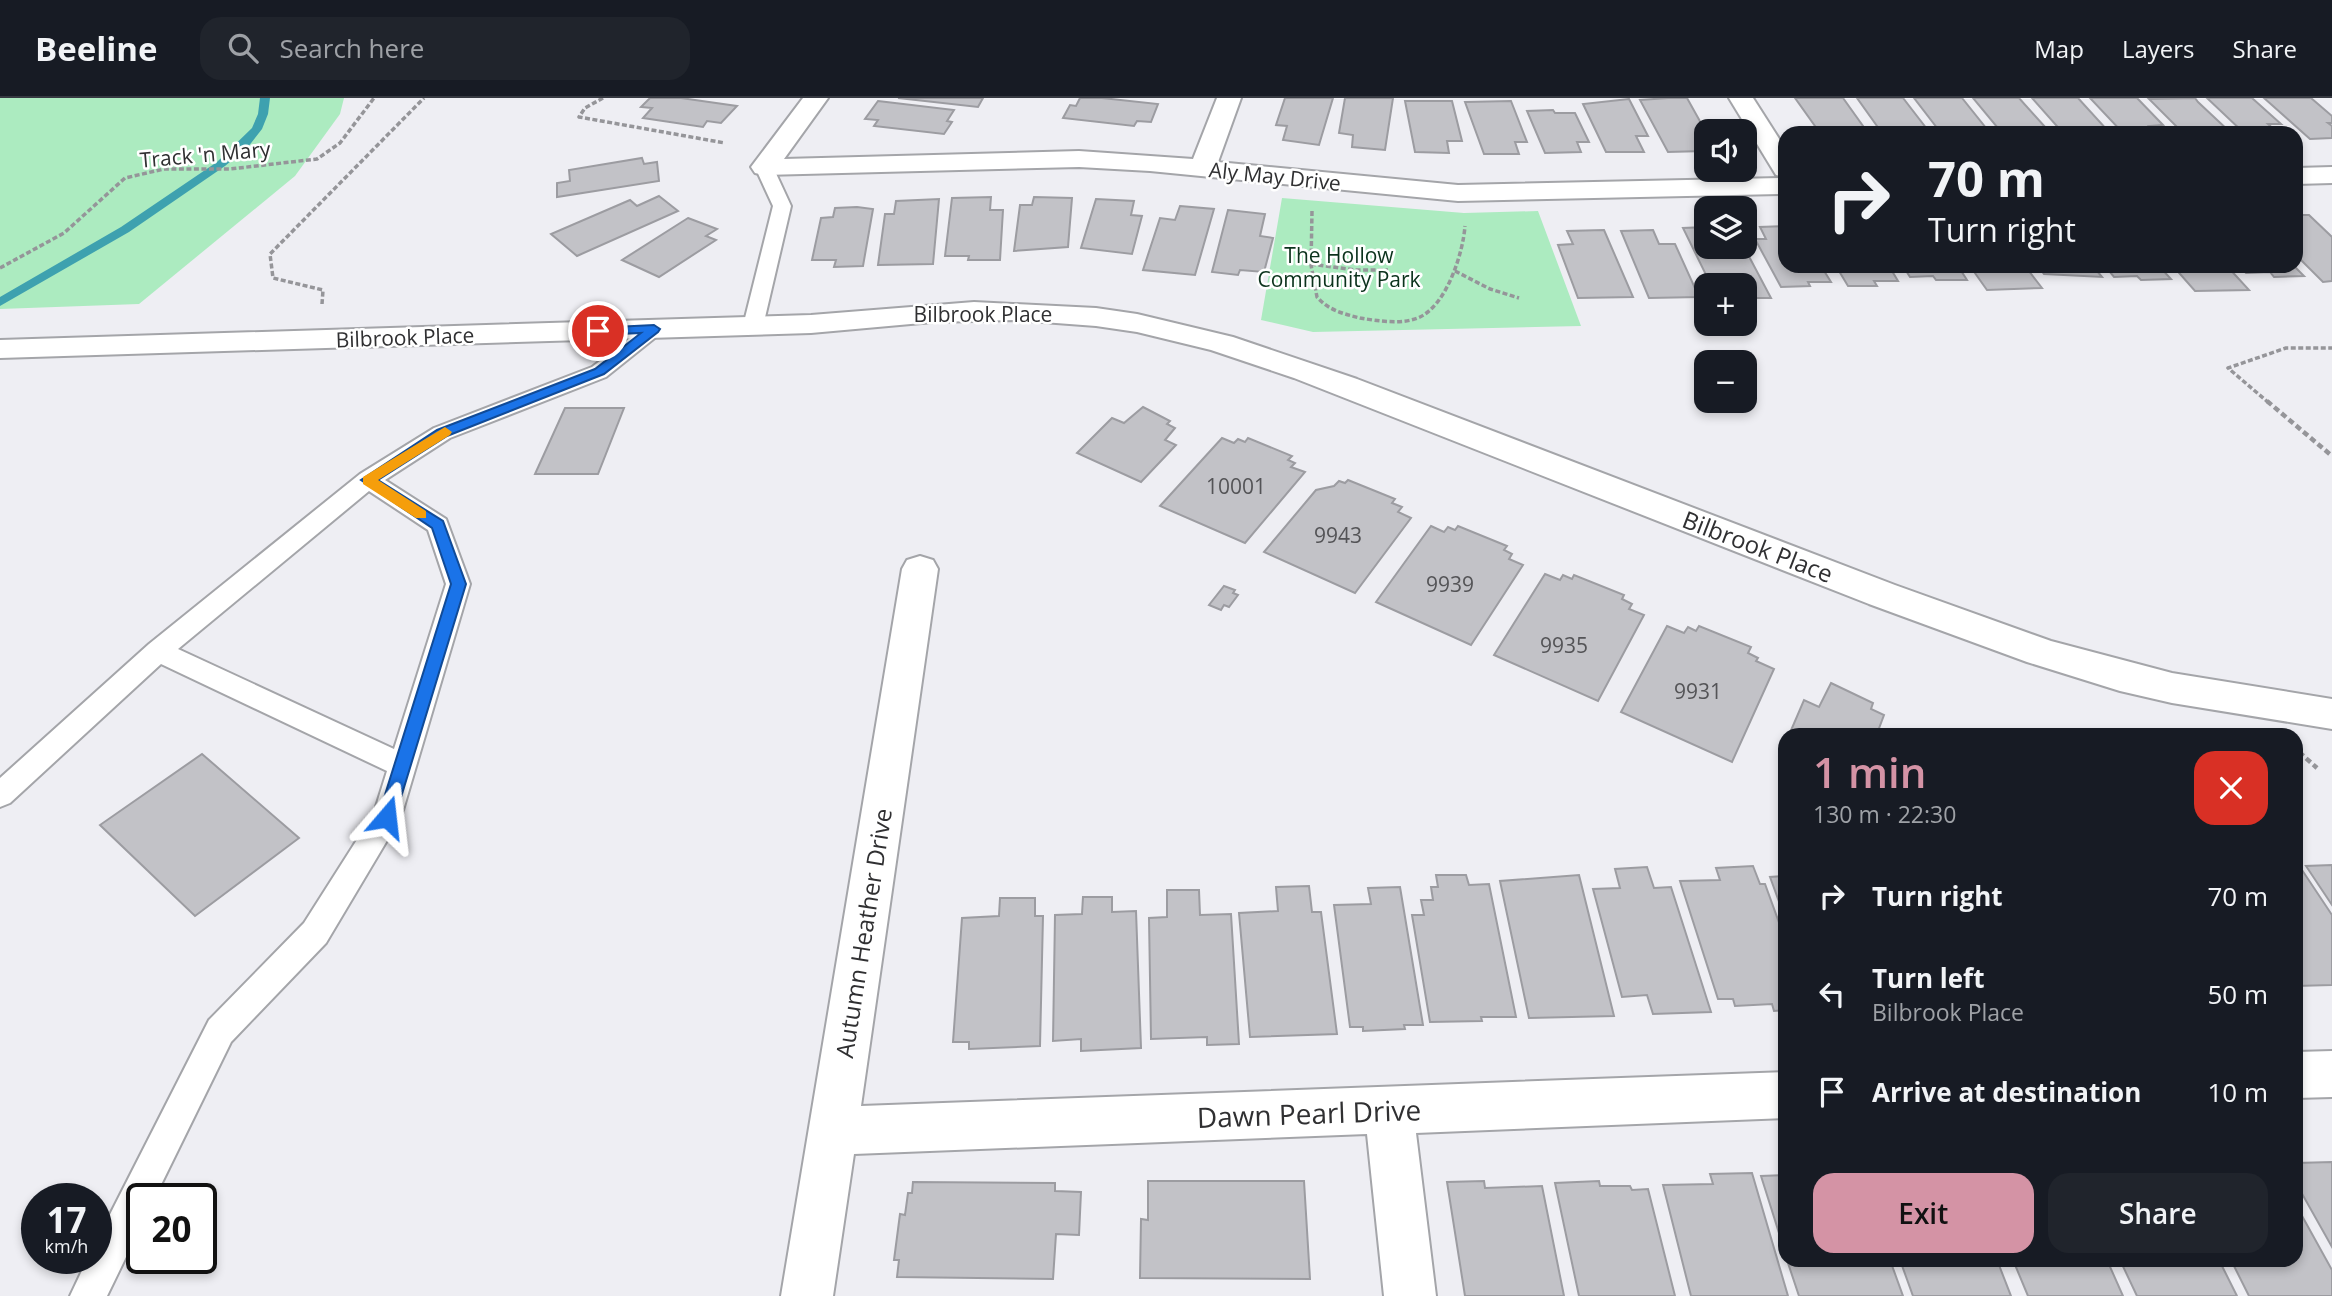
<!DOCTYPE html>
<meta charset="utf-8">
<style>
:root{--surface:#171b24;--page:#20242c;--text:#f1f3f6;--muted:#9ea1a6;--line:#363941;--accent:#d493a5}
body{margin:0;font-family:"Open Sans",sans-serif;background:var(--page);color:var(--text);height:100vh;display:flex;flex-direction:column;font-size:26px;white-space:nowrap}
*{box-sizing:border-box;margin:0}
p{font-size:23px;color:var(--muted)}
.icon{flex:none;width:38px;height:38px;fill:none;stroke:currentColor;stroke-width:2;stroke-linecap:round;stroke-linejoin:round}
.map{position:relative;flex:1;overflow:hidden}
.drawer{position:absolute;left:1778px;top:630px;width:525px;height:539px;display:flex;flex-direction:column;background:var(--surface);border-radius:21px;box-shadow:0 4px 10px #0003}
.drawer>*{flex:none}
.banner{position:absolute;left:1778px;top:28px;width:525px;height:147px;border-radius:21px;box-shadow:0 4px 10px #0003;background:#171b24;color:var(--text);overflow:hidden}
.buttons{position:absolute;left:1694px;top:21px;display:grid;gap:14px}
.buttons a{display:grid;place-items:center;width:63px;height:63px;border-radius:14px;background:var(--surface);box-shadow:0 4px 10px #0003;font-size:35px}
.speed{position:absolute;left:21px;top:1085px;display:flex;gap:14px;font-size:35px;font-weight:700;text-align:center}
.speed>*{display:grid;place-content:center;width:91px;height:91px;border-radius:50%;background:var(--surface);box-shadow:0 4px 10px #0003;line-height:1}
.speed small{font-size:18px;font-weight:400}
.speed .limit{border:4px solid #111;border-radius:10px;background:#fff;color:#111}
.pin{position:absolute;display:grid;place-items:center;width:60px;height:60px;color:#fff;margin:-30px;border:4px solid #fff;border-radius:50%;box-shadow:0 2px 7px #0007}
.me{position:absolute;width:77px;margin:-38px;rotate:17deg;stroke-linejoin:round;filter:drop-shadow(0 0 5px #0008)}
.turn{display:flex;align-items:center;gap:24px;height:147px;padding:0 35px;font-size:32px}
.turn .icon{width:91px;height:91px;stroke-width:2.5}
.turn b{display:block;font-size:49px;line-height:60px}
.round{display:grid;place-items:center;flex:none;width:74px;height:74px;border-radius:21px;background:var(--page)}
.head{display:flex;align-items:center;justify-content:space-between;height:119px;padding:0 35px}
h1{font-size:42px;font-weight:600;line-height:52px;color:var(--accent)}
.action{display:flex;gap:14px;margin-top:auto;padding:14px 35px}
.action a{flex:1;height:80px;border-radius:21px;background:var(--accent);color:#111;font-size:28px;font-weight:600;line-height:80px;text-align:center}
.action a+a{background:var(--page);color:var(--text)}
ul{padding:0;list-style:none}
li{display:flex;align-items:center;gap:21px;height:98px;padding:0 35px}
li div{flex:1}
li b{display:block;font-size:26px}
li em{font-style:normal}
header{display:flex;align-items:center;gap:42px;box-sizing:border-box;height:98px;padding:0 35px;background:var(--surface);border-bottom:2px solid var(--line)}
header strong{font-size:33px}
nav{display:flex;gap:38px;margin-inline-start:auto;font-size:24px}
.search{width:490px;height:63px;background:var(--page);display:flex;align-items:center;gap:18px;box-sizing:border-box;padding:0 24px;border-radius:21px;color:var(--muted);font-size:26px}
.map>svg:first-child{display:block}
.green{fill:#acebc0}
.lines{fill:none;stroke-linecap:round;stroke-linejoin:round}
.stream{fill:#3ea1af;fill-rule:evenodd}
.building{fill:#c2c2c7;stroke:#9c9ca1;stroke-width:2}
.lane-casing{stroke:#a4a5a9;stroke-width:4}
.street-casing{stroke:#a4a5a9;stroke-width:4}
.secondary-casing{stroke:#a4a5a9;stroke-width:4}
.path-far1{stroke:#959599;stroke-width:3.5;stroke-dasharray:5 2.5;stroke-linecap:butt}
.path{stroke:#959599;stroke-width:4.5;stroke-dasharray:6 3.5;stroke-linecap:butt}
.lane{fill:#fff;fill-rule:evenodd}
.street{fill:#fff;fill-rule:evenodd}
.secondary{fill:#fff;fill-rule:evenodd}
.route{fill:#1a73e8;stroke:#114b97;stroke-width:2}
.slow{fill:#f59e0b}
.labels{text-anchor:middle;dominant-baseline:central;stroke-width:5;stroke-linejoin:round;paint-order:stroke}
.far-street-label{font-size:21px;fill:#303032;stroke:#fff}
.far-park-label{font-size:21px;fill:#0b321c;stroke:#fff}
.number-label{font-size:21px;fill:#545457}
.street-label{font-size:24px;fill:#303032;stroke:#fff}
.near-street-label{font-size:28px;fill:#303032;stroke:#fff}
</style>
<header>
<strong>Beeline</strong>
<div class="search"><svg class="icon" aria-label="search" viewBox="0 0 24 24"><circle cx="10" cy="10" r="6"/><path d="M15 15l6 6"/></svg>Search here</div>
<nav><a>Map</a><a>Layers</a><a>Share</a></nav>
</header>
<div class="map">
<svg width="2332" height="1198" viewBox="0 0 2332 1198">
<rect width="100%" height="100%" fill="#eeeef3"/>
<g class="green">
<path d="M0,0H344L340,16L295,78L139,206L0,211Z"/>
<path d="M1282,100L1464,115L1538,113L1581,228L1313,234L1261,222Z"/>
</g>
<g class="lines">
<path class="stream" d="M260,0H270L268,16L262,31L248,49L225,68L129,134L0,208V199L121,129L217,64L252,30L258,16Z"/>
</g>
<g class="building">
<path d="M650,0H681L737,8L721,25L707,23L703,29L643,20L652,10L641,9Z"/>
<path d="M898,0H983L978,9Z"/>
<path d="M1080,0H1102L1158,6L1151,24L1137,23L1134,28L1063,20L1070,7L1076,8Z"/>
<path d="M1285,0H1333L1319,47L1283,42L1287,28L1276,27Z"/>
<path d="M1345,0H1393L1385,52L1352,49L1353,37L1339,35Z"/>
<path d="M1668,0H1687L1706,34V38H1696L1704,53L1668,54L1640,2Z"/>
<path d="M1795,0H1843L1868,35H1820Z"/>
<path d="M1857,0H1903L1930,35H1882Z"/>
<path d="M1914,0H1962L1990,35H1941Z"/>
<path d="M1973,0H2019L2046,30H2032L2036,35H2002Z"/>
<path d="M2032,0H2078L2109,34L2063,35Z"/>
<path d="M2090,0H2137L2163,27L2149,28L2156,35H2123Z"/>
<path d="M2195,0L2198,4L2230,34L2183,35L2149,1Z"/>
<path d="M2207,0H2252L2281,26H2268L2278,35H2244Z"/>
<path d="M2264,0H2311L2332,18V25H2328L2332,28V40L2310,41Z"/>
<path d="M1629,1L1648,38H1636L1644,54H1606L1583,6Z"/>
<path d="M878,3L954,12L947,23L952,24L944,36L874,28L878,22L865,21Z"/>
<path d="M1405,3H1452L1462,43H1447L1449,55L1415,54Z"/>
<path d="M1511,3L1527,44H1515L1519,56H1484L1465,4Z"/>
<path d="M1553,12L1555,15H1575L1589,44H1577L1581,54L1545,55L1527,13Z"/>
<path d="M642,60L644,66L657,64L659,83L557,99V85L570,83L569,72Z"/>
<path d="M659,98L678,113L577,158L551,136L630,102L637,108Z"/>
<path d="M991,99L990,112H1003L1000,162H968L969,158H945L952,100Z"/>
<path d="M1034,99L1072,100L1068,149L1014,153L1020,107H1032Z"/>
<path d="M939,101L933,166L878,167L885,116H894L896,103Z"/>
<path d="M1096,101L1134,103L1131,117L1142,118L1132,156L1081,150Z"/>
<path d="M1180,108L1214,111L1195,177L1143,172L1160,120L1175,122Z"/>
<path d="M857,109L873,111L863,168L834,169L836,162H812L821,120L833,119L835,110Z"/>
<path d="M1228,112L1265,116L1260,138L1273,140L1264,174L1240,172L1238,177L1212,174Z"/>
<path d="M2296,117H2309L2332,139V183L2323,184L2296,157Z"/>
<path d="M688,120L717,131L706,138L716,142L659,179L622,162Z"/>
<path d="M1785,128V168H1821L1831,184H1808L1810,188L1781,189L1755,141H1766L1760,129Z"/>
<path d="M1706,129V149H1744L1771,200H1745V187H1711L1683,130Z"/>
<path d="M1604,132L1633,199L1578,200L1558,147L1573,146L1567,133Z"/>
<path d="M1653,132L1659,146H1675L1699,199L1649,200L1621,133Z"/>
<path d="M1836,168H1889L1898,183H1874L1877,188H1848Z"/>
<path d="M1903,168H1958L1967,182H1936L1933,178L1910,179Z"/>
<path d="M1970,168H2025L2042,190L1987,192Z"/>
<path d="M2038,168H2093L2102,179L2044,176Z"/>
<path d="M2105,168H2159L2171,181L2141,182L2137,178L2114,179Z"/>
<path d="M2173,168H2227L2249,192L2195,193Z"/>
<path d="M2239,168H2294L2304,178L2274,179L2270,174L2246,175Z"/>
<path d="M1143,309L1170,323L1167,326L1175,330L1165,342L1176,347L1141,384L1077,355L1112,320L1124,325Z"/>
<path d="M565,310H624L598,376H535Z"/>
<path d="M1222,340L1234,345L1238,341L1245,344L1248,340L1292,358L1288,362L1295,365L1291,369L1305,374L1245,445L1160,408Z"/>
<path d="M1348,382L1395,401L1392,405L1402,409L1398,414L1411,420L1355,495L1264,454L1316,392L1334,388L1339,383L1345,385Z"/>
<path d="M1431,428L1444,434L1448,429L1455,432L1458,428L1507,448L1504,452L1512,456L1509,461L1523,467L1471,547L1376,504Z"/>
<path d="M1545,476L1560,482L1563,477L1572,481L1574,477L1624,497L1622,501L1632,506L1629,511L1644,517L1598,603L1494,557Z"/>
<path d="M1224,488L1235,492L1233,495L1238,497L1229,509L1224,507L1221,512L1209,507Z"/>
<path d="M1667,528L1684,535L1688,529L1696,533L1699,528L1751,549L1748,555L1758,560L1756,563L1774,571L1732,664L1621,614Z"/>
<path d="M1831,585L1873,605L1871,611L1884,617L1878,633L1886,637H1789L1804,602L1819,609Z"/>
<path d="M202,656L299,740L195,818L100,727Z"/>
<path d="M2296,763L2332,817V887L2296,888Z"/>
<path d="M2332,767V807L2306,768Z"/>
<path d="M1753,768L1760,786H1765L1785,841V912L1774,913L1772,906L1735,908L1733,901H1718L1680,783L1720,782L1716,770Z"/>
<path d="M1647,769L1654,790L1671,789L1711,914L1653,916L1647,897L1622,899L1593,791L1620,790L1615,771Z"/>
<path d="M1436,777H1466L1469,787L1489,786L1516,919H1481L1482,923L1430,924L1412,817H1424L1421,802H1433L1431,789H1438Z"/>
<path d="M1579,777L1614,918L1529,920L1500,783Z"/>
<path d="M1785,778V820L1770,779Z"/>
<path d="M1309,788L1312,814H1321L1337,936L1250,939L1239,815L1278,813L1276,789Z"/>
<path d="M1400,789L1423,927H1404L1405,931L1363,933V929H1350L1334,807L1371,806L1368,790Z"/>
<path d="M1167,792H1199L1200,817L1231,816L1239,946L1207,947V939L1151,941L1149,820L1167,819Z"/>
<path d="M1083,799H1112V814L1136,813L1141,950L1081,953V941L1053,943L1055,817L1082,816Z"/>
<path d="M1000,800H1035V818H1043L1040,948L969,951V944H953L962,820L999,818Z"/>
<path d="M2332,1064V1149L2296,1085V1065Z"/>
<path d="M1752,1075L1788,1198H1691L1663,1087L1713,1086L1710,1076Z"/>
<path d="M1785,1077V1154L1761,1078Z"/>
<path d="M1148,1083H1304L1310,1181L1140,1180L1141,1121L1148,1122Z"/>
<path d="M1484,1083L1485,1090L1542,1088L1564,1198H1465L1447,1084Z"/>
<path d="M1599,1083L1600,1088H1630L1632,1092L1648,1091L1675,1198H1579L1555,1085Z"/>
<path d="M913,1084L1055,1085V1093L1081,1094L1079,1137L1056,1136L1053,1181L897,1179L899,1162H894L900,1116L905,1117L908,1095H912Z"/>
<path d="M2296,1107L2332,1172V1198H2249L2231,1162H2296Z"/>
<path d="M1787,1162H1890L1903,1198H1799Z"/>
<path d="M1900,1162H1997L2011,1198H1913Z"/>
<path d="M2013,1162H2107L2123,1198H2028Z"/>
<path d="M2120,1162H2219L2237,1198H2137Z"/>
</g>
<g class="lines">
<g class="lane-casing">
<g id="lane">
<path d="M764,64L773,69L791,108L763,228L760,232H746L743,228L773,108L755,69Z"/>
<path d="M654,225L661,227L664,231L661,235L606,279L450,340L385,382L446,421L470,486L401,719L326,845L231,944L154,1101H142V1126L107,1198H70L88,1160H96V1144L209,922L304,825L374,715L387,673L161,566L10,705L0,709V680L149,546L360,376L434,330L592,269L647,227ZM369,393L428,432L446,486L394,651L178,551Z"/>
</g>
</g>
<g class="street-casing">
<g id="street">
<path d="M803,0H828L784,61L1079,53L1193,61L1217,0H1241L1218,64L1458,87L1785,80V96L1458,103L1150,73L1079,69L764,77L755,75L751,69Z"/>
<path d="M1729,0H1753L1785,50V79L1776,77Z"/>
<path d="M2332,69V85L2296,86V70Z"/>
<path d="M920,458L933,462L938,471L861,1008L1785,974V1020L1416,1035L1436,1198H1384L1367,1036L854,1056L833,1198H781L902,471L907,462Z"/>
<path d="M2332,953V999L2296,1000V954Z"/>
</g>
</g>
<g class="secondary-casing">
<path id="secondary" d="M974,204L1096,210L1137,216L1233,239L1357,281L1895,487L2051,543L2172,575L2332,601V631L2172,605L2120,593L2027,564L1869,506L1294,280L1211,252L1137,234L1096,228L1015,222L933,224L811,235L0,260V242L811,217Z"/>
</g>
<g class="path-far1">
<path d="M603,0L585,10L579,19L725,45"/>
<path d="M1312,113L1311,167L1317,199C1328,212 1344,216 1360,220C1378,223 1403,227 1420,219C1447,206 1463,155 1465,128"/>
<path d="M1311,166L1355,172H1388"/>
<path d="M0,170L64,135L125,80L164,71H230L317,61L340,45L374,0"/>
<path d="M1455,173L1490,191L1519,200"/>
<path d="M322,206L323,192L273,180L270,156L424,0"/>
<path d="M2269,305L2228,270L2286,250H2332"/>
</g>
<g class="path">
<path d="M2267,303L2332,358"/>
<path d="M2299,654L2317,670"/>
</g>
<use href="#lane" class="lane"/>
<use href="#street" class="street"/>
<use href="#secondary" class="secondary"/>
</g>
<path class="route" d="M654,227L660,231L658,234L604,276L447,338L378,382L443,423L466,486L395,719L393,724L387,726L381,724L378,719L451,486L432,430L361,382L437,332L595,271L641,235L598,237L592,233L594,230Z"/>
<path class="slow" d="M445,329L452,334L450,337L378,382L426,413V420H416L363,386V379Z"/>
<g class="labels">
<g class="far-street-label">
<text transform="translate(205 56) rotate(-5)">Track 'n Mary</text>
<text transform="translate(1275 78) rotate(6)">Aly May Drive</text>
<text x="983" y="216">Bilbrook Place</text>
<text transform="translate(405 239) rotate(-2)">Bilbrook Place</text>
</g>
<g class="far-park-label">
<text x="1339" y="157">The Hollow<tspan x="1339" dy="24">Community Park</tspan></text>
</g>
<g class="number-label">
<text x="1236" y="388">10001</text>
<text x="1338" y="437">9943</text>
<text x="1450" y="486">9939</text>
<text x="1564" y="547">9935</text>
<text x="1698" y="593">9931</text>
</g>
<g class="street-label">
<text transform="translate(1758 448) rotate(21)">Bilbrook Place</text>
<text transform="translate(863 835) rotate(-81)">Autumn Heather Drive</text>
</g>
<g class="near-street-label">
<text transform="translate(1309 1015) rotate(-2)">Dawn Pearl Drive</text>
</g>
</g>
</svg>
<div class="buttons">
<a><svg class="icon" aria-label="sound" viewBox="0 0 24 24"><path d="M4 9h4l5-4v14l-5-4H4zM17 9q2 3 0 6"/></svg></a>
<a><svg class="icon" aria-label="layers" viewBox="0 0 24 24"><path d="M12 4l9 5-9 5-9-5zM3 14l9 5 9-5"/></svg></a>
<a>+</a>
<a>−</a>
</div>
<div class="speed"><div>17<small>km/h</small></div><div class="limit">20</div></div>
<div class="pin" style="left:598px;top:233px;background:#d93025"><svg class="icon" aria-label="arrive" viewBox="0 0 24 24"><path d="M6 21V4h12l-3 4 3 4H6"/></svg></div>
<svg class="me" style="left:387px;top:719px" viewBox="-20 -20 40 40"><path d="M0-17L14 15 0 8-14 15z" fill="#1a73e8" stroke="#fff" stroke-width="4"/></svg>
<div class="banner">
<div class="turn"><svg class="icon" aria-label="right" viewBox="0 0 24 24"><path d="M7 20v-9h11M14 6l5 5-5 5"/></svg><div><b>70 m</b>Turn right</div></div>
</div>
<section class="drawer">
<div class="head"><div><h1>1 min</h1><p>130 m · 22:30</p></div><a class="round" style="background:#d93025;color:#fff"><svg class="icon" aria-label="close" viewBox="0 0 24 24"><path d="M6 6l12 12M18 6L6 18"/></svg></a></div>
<ul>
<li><svg class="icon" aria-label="right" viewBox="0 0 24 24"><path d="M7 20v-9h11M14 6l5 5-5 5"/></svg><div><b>Turn right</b></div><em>70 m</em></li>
<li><svg class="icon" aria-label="left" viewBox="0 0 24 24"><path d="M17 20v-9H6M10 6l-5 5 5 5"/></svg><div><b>Turn left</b><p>Bilbrook Place</p></div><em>50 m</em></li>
<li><svg class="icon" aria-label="arrive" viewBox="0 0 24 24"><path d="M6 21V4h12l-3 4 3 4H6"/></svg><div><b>Arrive at destination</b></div><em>10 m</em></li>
</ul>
<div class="action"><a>Exit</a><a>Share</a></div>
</section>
</div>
